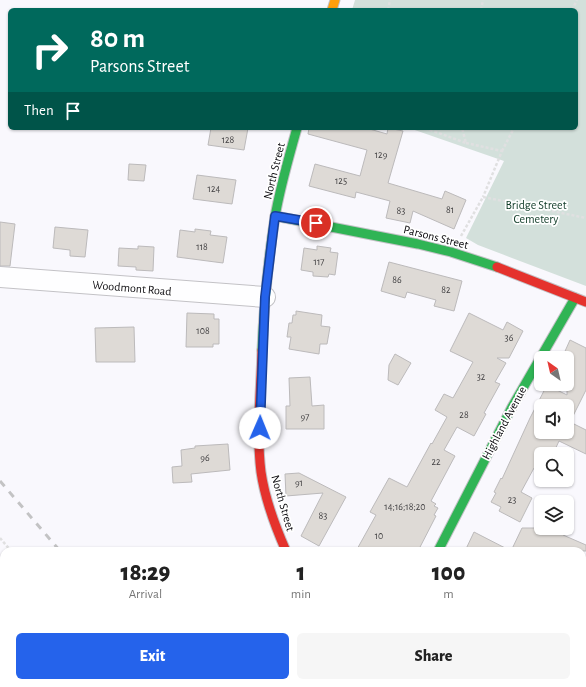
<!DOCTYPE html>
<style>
:root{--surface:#fff;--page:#f6f6f6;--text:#222;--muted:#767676;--accent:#2563eb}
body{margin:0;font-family:"Alegreya Sans",sans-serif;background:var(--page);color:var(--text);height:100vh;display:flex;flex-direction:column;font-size:15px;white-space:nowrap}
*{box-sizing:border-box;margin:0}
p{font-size:13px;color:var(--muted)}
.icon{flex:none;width:22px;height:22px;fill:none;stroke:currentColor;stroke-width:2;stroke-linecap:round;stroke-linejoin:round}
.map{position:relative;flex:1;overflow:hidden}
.details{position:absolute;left:0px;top:547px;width:586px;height:140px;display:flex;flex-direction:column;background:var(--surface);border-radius:12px 12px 0 0;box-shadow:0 1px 3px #0004}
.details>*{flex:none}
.guide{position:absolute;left:8px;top:8px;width:570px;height:122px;border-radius:6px;box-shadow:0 1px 3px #0004;background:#00695c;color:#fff;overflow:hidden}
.needle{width:26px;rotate:326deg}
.buttons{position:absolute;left:534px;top:351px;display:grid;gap:8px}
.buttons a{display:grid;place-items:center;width:40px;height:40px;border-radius:6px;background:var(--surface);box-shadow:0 1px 3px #0004;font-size:20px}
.pin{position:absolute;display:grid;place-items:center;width:34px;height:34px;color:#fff;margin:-17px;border:2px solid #fff;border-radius:50%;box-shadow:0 1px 4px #0007}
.me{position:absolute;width:44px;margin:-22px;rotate:1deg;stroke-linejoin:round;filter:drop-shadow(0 0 3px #0008)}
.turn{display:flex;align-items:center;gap:14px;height:84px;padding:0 16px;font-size:18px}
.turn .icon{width:52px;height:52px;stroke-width:2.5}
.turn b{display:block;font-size:28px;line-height:34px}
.then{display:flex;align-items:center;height:38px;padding:0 16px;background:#0003;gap:8px;font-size:15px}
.eta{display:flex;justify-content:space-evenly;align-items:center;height:68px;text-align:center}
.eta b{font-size:24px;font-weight:800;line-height:28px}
.cta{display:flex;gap:8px;margin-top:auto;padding:8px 16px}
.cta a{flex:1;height:46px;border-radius:6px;background:var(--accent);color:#fff;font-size:16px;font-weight:800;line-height:46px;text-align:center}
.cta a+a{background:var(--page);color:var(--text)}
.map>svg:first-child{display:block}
.green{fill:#d3e0db}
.building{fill:#dedad6;stroke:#bcbabb;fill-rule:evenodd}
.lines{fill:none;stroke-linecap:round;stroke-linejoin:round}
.street-casing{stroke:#c3c2c6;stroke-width:22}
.fast-casing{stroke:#c3c2c6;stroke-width:11}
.slow-casing{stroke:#c3c2c6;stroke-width:11}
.jam-casing{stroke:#c3c2c6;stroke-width:11}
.path{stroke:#e0e0e1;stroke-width:2.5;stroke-dasharray:3 2;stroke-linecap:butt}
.street{stroke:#fefeff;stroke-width:20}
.fast{stroke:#30b455;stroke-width:9}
.slow{stroke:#ff9f0a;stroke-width:9}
.jam{stroke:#e5322d;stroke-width:9}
.rail{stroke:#c3c3c4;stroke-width:3;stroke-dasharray:7 7;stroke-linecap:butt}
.route-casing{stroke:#184099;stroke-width:10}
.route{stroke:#2563eb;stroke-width:7}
.labels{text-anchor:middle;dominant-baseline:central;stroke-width:3.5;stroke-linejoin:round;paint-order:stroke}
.number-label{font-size:10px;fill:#403f41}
.street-label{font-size:12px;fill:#0c0b0f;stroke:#fff}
.park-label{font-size:12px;fill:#0f3b27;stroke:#fff}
</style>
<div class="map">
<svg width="586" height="687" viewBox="0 0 586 687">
<rect width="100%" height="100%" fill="#f9f8fd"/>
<path class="green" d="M355,0H586V286L478,245L466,238L504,161L409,128H576V10H352Z"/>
<g class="building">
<path d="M211,128H248L244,150L208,145Z"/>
<path d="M309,128H366L387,134L388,128L403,131L388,183L442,199L445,191L466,200L454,229L413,211L410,223L386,218L390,201L356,192L355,198L309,186L315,164L360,176L367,150L308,134Z"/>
<path d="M129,164L146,165L144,181L128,180Z"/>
<path d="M197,175L236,180L232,204L193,199Z"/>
<path d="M0,222L15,224L10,266H0Z"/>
<path d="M55,227L88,230L85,257L70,256V250L53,248Z"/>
<path d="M195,229L211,231L210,235L227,237L223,263L177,257L180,230L195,232Z"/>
<path d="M138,246L154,247L153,271L136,270V267L118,266L119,248L138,249Z"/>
<path d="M317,246L331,248L330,252L338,253L335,275L329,274L328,277L313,276V272L301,270L304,248L317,250Z"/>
<path d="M389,262L462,281L454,311L434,306L436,300L407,292L405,298L381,291Z"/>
<path d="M296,311L322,315L321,326L330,327L327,344H320L319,354L289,349L291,337H287L289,323H292L293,315H296Z"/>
<path d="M187,313L214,314V319H219V344H213V347H186Z"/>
<path d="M469,313L503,330L507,322L523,331L509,358H497L506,363L495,382L500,384L484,413L486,414L474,436L457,427L444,450L455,456L431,501L436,504L434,506L438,508L434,515L436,516L418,551H356L376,515L370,512L389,478L407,487L431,443L432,444L447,417L435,410L444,394L453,398L473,362L450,351Z"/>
<path d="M134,327L135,362H96L95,328Z"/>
<path d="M570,340L586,348V390L570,422L586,430V454L559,441L553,454H541V464L539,463L537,469L534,468L521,492L532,498L520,522L499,511L501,507L491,502L496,493L494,492L501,478L502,479L530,418L547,385L567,395V358H562ZM541,406H567V432H541Z"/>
<path d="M395,354L411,363L398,385L388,380L389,365Z"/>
<path d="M310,377L312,406L324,405V429H286V406H290L289,378Z"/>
<path d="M228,444L230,470L191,474L192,482L173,483L172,467L182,466L181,450L195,448V446Z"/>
<path d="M299,473L346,497L319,546L301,536L323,493L286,496L285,474Z"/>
<path d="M522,528H567L563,535L586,545V551H465L474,532L511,551Z"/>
</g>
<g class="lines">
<g class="street-casing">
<g id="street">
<path d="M0,277L265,297"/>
<path d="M582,664L586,655"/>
<path d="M572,687L574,683"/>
</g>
</g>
<g class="fast-casing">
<g id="fast">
<path d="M275,216L418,244L451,252L497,267"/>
<path d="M262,350C264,305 268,261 275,217C280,187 289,157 297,128"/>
<path d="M438,551L512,407L575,298"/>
</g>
</g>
<g class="slow-casing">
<g id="slow">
<path d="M332,10L335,0"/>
<path d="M361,683L363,687"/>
</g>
</g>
<g class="jam-casing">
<g id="jam">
<path d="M497,267L586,302"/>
<path d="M262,350C261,391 256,432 261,472C265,500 275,526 286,551"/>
</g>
</g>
<g class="path">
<path d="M388,10L390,0"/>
<path d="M481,10L483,0"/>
<path d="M572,10L577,0"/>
<path d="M425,128L466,143L462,128"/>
<path d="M466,143L502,151L483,197"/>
<path d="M502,151L514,128"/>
<path d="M461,236L483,197L586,218"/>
<path d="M0,538L11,551"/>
<path d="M125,683L129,687"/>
</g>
<use href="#street" class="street"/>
<use href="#fast" class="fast"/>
<use href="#slow" class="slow"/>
<use href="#jam" class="jam"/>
<g class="rail">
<path d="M0,481L60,551"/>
<path d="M174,683L178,687"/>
</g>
</g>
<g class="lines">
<g class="route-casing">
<path id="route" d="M260,428L265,297L275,216L316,223"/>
</g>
<use href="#route" class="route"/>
</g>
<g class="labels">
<g class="number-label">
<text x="228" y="140">128</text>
<text x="381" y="155">129</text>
<text x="341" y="181">125</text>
<text x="214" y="189">124</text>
<text x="450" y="210">81</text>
<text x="401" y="211">83</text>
<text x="202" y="247">118</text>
<text x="319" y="262">117</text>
<text x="397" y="280">86</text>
<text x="446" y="290">82</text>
<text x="203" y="331">108</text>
<text x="509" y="338">36</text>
<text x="481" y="377">32</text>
<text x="464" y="415">28</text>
<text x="305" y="417">97</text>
<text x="205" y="458">96</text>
<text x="436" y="462">22</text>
<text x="299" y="483">91</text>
<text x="512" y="500">23</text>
<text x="405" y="507">14;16;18;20</text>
<text x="323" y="516">83</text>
<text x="379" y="536">10</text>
</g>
<g class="street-label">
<text transform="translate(274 171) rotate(-76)">North Street</text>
<text transform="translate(436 237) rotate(14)">Parsons Street</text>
<text transform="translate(132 288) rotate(5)">Woodmont Road</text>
<text transform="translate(504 423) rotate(-62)">Highland Avenue</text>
<text transform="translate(283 503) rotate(74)">North Street</text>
</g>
<g class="park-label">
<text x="536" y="205">Bridge Street<tspan x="536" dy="14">Cemetery</tspan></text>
</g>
</g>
</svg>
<div class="buttons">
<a><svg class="needle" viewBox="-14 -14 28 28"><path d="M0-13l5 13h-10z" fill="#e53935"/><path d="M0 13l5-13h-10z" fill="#767676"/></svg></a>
<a><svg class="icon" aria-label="sound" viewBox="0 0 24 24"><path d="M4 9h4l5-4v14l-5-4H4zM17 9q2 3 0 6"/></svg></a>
<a><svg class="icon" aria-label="search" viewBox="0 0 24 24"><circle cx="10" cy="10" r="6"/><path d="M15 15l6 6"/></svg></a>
<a><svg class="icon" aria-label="layers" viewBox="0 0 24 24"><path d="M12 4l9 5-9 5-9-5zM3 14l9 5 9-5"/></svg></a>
</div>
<div class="pin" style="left:316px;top:223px;background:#d93025"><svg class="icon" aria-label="arrive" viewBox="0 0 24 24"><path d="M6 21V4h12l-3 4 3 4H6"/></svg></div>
<svg class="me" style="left:260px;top:428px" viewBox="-20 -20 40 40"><circle r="19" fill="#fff"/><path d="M0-13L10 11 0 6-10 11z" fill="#2563eb"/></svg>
<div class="guide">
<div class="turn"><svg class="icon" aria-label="right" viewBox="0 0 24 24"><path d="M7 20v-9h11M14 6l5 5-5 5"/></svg><div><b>80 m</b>Parsons Street</div></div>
<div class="then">Then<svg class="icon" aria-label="arrive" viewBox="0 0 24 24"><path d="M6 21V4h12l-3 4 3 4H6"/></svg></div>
</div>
<section class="details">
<div class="eta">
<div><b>18:29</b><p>Arrival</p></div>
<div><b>1</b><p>min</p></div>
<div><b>100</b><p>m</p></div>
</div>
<div class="cta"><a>Exit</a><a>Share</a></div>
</section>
</div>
